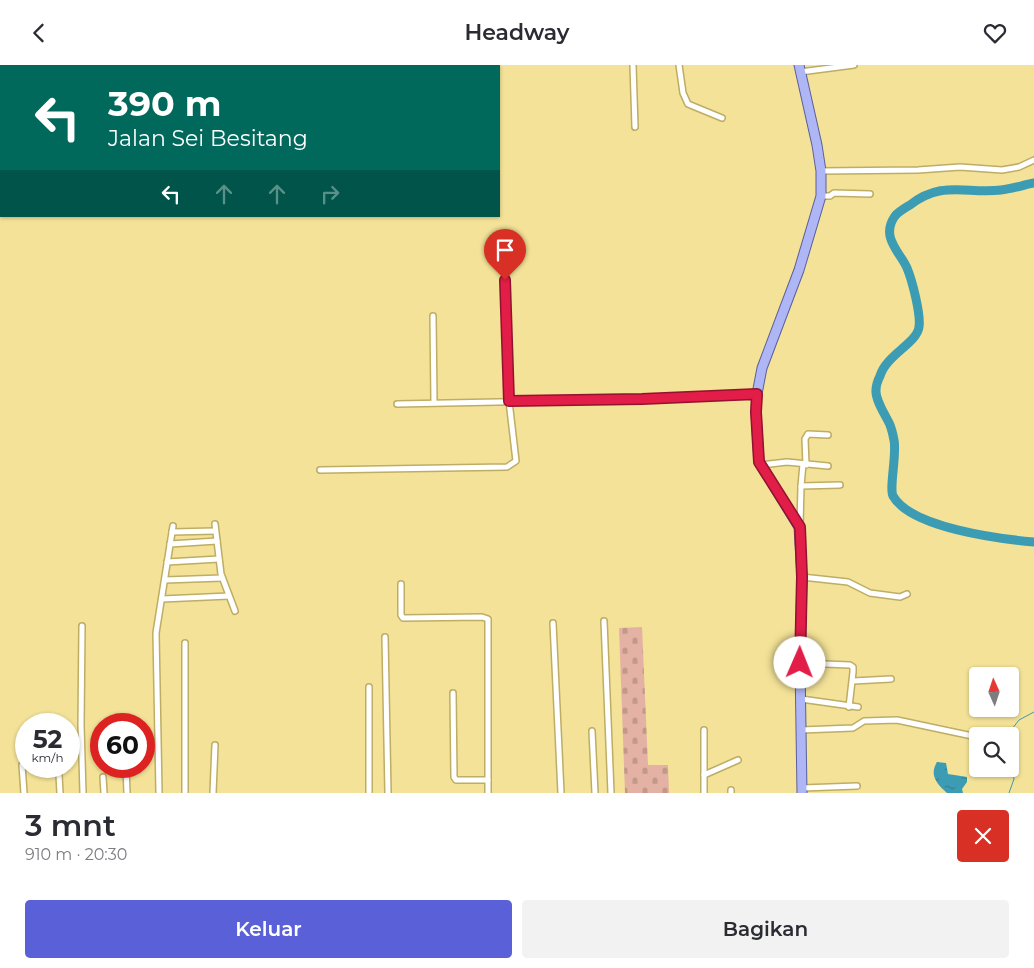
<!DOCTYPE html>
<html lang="id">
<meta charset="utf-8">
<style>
:root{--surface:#fff;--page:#f2f2f3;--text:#2b2b33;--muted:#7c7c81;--accent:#5a60d7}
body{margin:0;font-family:Montserrat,sans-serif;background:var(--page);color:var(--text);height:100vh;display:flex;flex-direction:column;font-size:19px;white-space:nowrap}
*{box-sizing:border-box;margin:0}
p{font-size:16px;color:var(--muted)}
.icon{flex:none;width:28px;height:28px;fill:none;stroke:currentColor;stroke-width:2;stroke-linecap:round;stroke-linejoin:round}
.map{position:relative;height:728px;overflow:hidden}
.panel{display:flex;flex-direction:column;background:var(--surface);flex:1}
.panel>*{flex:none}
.guide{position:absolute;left:0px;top:0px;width:500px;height:152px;box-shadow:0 1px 4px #0004;background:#00695c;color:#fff;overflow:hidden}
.needle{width:32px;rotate:357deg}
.controls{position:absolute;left:969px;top:602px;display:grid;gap:10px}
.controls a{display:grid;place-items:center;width:50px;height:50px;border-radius:5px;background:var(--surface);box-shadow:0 1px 4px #0004;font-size:25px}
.speed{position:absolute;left:15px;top:648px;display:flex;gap:10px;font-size:25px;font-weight:700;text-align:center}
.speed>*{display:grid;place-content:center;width:65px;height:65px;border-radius:50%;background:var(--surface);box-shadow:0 1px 4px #0004;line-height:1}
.speed small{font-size:12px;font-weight:400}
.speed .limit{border:8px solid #d22;background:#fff;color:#111}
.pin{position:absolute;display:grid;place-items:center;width:42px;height:42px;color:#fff;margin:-51px -21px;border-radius:50% 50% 50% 0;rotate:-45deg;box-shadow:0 0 5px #0007}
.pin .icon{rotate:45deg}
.me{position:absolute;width:55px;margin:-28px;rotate:1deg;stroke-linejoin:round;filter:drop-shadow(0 0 4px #0008)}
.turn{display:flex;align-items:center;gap:18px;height:105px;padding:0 25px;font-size:22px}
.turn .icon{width:65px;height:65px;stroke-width:2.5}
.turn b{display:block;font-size:35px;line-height:42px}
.lanes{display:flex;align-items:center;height:48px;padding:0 25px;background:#0003;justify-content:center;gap:25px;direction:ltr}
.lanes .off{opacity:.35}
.round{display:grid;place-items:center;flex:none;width:52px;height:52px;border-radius:5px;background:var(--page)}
.headline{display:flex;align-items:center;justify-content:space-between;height:85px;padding:0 25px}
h1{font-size:30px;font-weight:600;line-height:38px}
.primary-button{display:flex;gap:10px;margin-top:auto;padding:10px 25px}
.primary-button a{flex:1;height:58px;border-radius:5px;background:var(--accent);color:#fff;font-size:20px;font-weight:600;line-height:58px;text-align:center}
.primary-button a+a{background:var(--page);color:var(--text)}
header{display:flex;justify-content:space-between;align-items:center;height:65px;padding:0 25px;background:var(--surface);font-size:22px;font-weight:600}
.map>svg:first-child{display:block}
.cemetery{fill:url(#cemetery-stones)}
.water{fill:url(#water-ripples)}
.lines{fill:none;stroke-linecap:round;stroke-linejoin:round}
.stream{stroke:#3c9cb3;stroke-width:1}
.river{stroke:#3c9cb3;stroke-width:9}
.street-casing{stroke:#bead64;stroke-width:8}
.primary-casing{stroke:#5a5f9c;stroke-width:11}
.street{stroke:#fff;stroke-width:5}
.primary{stroke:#afb6f6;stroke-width:9}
.route-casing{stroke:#92132f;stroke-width:12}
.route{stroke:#e11d48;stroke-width:9}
</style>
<header><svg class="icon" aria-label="back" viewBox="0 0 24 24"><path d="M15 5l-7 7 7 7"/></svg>Headway<svg class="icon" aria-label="heart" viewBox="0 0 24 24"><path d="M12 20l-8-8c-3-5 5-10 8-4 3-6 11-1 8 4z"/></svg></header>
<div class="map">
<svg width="1034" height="728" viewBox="0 0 1034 728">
<defs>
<pattern id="cemetery-stones" width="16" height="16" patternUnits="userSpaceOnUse" patternTransform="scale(1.25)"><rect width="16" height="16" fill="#e3b2a4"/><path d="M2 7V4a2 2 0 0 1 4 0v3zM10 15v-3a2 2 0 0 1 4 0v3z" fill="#c2988b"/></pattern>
<pattern id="water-ripples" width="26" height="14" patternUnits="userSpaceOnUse" patternTransform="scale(1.25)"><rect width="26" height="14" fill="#3c9cb3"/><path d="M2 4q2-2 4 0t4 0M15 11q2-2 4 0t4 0" fill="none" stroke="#327e8f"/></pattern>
</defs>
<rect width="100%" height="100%" fill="#f3e297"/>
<path class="cemetery" d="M642,562L648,700H668L669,728H625L619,563Z"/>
<path class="water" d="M937,697L946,698L948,709L967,712V717L962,724L963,728H947C937,719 929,710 937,697Z"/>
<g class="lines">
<path class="stream" d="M1009,728L1014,714L1011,693L1012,664L1019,655L1034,647"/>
<path class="river" d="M1034,118C1023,120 1012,124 1001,125C966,129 942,115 910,140C905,143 898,147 895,151C880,172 900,187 907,203C912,215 921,249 919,262C917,278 886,290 880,311C878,315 876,321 876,325C875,335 886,351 890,360C892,365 893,370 894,375C897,389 889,423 893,431C911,463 1000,474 1034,477"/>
<g class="street-casing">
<g id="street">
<path d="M459,0V1"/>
<path d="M633,0L635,62"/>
<path d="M679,0L683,28L688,39L722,53"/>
<path d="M800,7L854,0"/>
<path d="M821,106L918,105L960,102L1002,105L1019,102L1034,95"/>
<path d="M821,131H830L834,128L870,129"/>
<path d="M433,251L434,337"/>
<path d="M397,339L642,334L757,329"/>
<path d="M761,400L787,397L828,401"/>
<path d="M806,400L805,374L808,369L828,370"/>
<path d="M320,405L507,402L516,396L509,336L505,191"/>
<path d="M801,421L803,399"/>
<path d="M215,459L221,509L235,546"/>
<path d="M800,461L801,421L840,420"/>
<path d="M172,467L215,466"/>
<path d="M170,479L217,476"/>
<path d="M167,497L219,494"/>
<path d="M802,512L848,517L870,528L900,532L907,529"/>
<path d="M165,515L222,513"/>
<path d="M401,519V550L403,553L482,552L488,554V728"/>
<path d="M162,534L229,531"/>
<path d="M604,556L611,728"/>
<path d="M553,558L561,728"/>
<path d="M82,561L81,660L83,728"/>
<path d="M385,572L388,728"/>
<path d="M185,578V728"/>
<path d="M800,598L850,600L853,602V607L849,642"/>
<path d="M853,616L891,614"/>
<path d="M369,622V728"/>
<path d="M453,628L454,712L456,715H488"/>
<path d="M801,634L858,642"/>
<path d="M801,665L853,663L864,656L897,655L977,672"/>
<path d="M592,666L595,728"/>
<path d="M22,700L24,728"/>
<path d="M126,701L127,728"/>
<path d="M59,710L60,728"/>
<path d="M704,710L738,695"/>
<path d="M103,712L104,728"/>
<path d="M802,723L857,721"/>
<path d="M159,728L156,568L173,461"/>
<path d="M213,728L215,680"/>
<path d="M704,728V665"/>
<path d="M731,728V725"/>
</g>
</g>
<g class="primary-casing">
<path id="primary" d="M799,0L817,80L821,106V131L799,205L762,303L757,329L756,347L759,397L799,462L802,512L800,598L802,728"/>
</g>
<use href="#street" class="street"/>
<use href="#primary" class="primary"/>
</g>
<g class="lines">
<g class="route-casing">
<path id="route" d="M505,215L509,336L642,334L757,329L756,347L759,397L800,462L802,512L800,598"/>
</g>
<use href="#route" class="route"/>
</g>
</svg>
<div class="controls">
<a><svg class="needle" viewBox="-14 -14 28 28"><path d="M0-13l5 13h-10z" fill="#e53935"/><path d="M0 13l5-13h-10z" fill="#7c7c81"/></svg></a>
<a><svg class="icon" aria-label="search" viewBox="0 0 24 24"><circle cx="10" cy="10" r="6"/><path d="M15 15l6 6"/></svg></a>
</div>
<div class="speed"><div>52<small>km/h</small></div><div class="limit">60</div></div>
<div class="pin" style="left:505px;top:215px;background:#d93025"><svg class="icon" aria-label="arrive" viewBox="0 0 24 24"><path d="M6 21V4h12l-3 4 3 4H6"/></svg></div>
<svg class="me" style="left:800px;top:598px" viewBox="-20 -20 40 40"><circle r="19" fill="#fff"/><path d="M0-13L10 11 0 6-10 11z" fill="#e11d48"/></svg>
<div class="guide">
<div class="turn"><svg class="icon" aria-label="left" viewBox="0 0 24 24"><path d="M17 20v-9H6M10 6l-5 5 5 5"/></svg><div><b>390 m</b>Jalan Sei Besitang</div></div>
<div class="lanes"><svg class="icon" aria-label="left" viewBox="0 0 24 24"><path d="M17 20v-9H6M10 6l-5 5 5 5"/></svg><svg class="icon off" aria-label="ahead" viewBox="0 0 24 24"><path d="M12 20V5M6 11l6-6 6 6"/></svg><svg class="icon off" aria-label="ahead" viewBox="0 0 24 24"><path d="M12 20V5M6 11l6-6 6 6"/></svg><svg class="icon off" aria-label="right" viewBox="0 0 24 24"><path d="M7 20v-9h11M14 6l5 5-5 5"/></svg></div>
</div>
</div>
<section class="panel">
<div class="headline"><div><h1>3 mnt</h1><p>910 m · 20:30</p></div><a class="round" style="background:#d93025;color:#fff"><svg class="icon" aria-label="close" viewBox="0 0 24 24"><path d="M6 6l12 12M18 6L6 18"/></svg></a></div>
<div class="primary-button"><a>Keluar</a><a>Bagikan</a></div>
</section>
